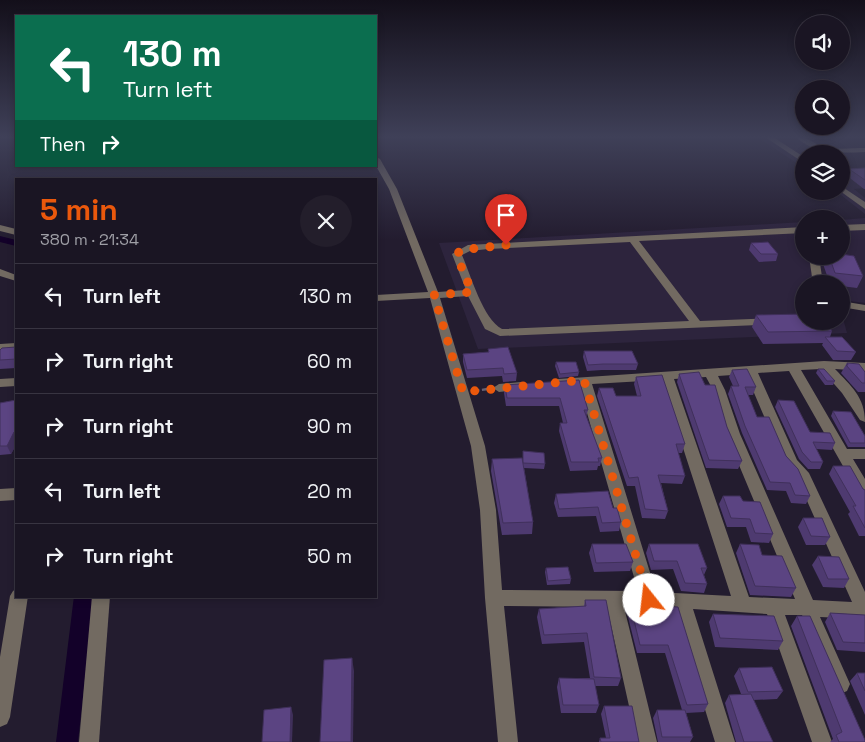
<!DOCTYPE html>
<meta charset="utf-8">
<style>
:root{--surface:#1a1523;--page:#231e2b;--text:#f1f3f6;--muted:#9f9fa6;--line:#383441;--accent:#ea580c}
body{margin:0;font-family:"Space Grotesk",sans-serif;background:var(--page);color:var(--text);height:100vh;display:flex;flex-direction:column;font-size:19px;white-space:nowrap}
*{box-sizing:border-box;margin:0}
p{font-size:16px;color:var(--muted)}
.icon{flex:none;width:28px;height:28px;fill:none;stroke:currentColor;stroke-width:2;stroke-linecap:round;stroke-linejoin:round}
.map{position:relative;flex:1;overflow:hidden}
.side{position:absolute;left:15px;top:178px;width:362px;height:420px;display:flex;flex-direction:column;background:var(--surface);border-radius:0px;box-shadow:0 2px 8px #0003,0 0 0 1px var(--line)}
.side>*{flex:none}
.top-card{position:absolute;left:15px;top:15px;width:362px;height:152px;border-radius:0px;box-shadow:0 2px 8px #0003,0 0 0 1px var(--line);background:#0b6e4f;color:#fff;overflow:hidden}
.controls{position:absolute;left:795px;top:15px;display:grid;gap:10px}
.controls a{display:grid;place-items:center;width:55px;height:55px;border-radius:50%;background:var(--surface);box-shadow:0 2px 8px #0003,0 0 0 1px var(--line);font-size:25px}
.pin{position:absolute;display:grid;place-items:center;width:42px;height:42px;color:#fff;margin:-51px -21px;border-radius:50% 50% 50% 0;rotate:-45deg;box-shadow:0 0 5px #0007}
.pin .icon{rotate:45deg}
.me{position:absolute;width:55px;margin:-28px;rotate:344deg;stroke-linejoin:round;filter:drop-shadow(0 0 4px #0008)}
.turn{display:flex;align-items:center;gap:18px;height:105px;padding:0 25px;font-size:22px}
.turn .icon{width:65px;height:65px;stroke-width:2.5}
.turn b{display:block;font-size:35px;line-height:42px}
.then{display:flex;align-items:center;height:48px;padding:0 25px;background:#0003;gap:10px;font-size:19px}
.round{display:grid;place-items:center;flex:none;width:52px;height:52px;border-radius:26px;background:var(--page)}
.overview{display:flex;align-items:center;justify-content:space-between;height:85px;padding:0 25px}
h1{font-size:30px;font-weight:700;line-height:38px;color:var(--accent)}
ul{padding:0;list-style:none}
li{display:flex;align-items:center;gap:15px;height:65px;padding:0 25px;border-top:1px solid var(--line)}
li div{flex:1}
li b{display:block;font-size:19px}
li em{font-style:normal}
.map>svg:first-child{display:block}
.built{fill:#2d243d}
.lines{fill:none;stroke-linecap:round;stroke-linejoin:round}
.canal{fill:#130129;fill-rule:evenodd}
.path{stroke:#686273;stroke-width:2.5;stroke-dasharray:5.5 2.5;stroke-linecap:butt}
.minor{fill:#726a61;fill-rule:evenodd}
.wall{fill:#4e3a70}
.shaded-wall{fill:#40305b}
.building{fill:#5b4482;stroke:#40305b}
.route{stroke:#ea580c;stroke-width:9;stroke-dasharray:0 16.2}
</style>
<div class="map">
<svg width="865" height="742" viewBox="0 0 865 742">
<rect width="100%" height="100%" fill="#231c2f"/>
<g class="built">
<path d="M757,137H798L822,154H804V168Z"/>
<path d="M841,168L865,185V188L854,189L865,198V214L836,191H841Z"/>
<path d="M865,218V303L841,300V284H804V321H841V311L847,333L478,349L439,243L804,222V256H841V220Z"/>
</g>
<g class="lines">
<g class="canal">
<path d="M0,236L16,240V246L0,242Z"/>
<path d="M74,596H94L78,742H56Z"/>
</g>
<path class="path" d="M474,391L488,389"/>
<g class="minor">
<path d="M765,137H773L804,157V163Z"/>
<path d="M796,137C807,136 815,145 825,147C838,150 852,148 865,148V152C841,153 815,155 796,137Z"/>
<path d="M376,157L380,159L397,189L438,292L466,290L452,254L468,245L804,227V233L639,241L700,321L804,317V321H809L804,323L500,336L485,329L468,296L440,298L485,446L496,510L502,590L638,591L579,385H558L557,382L558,379L824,361L865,363V371L835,369C851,386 865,397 865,422L860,420L842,393L821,369L801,370L847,449H865V459H853L865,479V498L860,496L789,371L758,373L797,460L809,473L865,592V619L820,617L850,684L847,691L840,694L833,691L802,615H785L832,742H812L767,614L693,609L735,742H715L674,608L624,607L657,742H637L607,607L504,606L518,742H498L485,598L480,510L471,446L430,298L376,301V295L428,292L389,189L376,166ZM630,242L689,321L502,329C483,319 471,276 462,255L470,251L488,249ZM746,374L784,463L796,476L852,602L813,600L740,434L725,390L718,376ZM706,377L713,390L726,434L795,599L749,597L674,379ZM661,380L731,596L656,592L592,384Z"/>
<path d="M841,186L865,202V209L840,191Z"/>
<path d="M865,224V230L841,231V225Z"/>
<path d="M0,225L16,229V235L0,231Z"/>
<path d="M809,256H819L823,284H813Z"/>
<path d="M0,269L16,275V281L0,276Z"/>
<path d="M841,301L865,305V311L841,307Z"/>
<path d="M16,343V351L0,352V344Z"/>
<path d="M16,378V386L0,387V379Z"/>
<path d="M521,382L527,386L526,389L499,392L493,388L499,384Z"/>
<path d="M16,488V500L0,501V489Z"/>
<path d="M16,589V596H28L10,717L7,724L0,727V657L10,596L13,591Z"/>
<path d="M92,596H110L99,742H79Z"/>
</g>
</g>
<g class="wall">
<path d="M865,168V189H864L846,175L849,169Z"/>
<path d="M751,243L778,254L776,261L759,262L749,250Z"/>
<path d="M826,256H841L863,276L857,288L841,286V284H830L823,264Z"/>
<path d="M756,315L832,331L830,337L856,352L851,360H833L822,345L823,343L763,344L752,327Z"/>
<path d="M16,347V368L0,369V350Z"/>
<path d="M488,349L517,373L516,381L503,382L502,376L467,378L463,362V354L488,352Z"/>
<path d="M584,351L638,364L636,370H602L587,371L583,357Z"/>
<path d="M556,362L579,372L578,376L559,378L555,366Z"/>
<path d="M847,363L865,372V392H858L841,373Z"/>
<path d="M818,369L835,381L833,385H825L816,373Z"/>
<path d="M732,370L756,387L753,395H748L757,417L786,456L810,496L806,504L791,503L786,491L767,490L742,433L728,394L731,386H733L729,377Z"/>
<path d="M679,374L705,385L727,427L742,461L738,469L706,468L677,382Z"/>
<path d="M636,377L685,444L682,453H678L685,476L682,484L661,483L668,511L665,519L642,518L635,486H627L597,396L599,388L616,396H637L634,384Z"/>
<path d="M579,380L588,410L586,417L602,458L600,466H598L597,470L570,471L559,431L560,423H563L559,406H506L504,393L505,385Z"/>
<path d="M16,400V445L11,454L0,455V403Z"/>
<path d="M778,400L810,432L835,443L832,450L816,449L823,462L820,469H808L799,459L775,407Z"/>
<path d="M833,411L865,436V447H848L831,416Z"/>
<path d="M523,451L545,464L544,469L524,468L533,522L532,534L502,535L491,471L492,459L523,460Z"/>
<path d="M833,466L865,490V536H859L848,514L850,512L829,474Z"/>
<path d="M556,494L613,508L621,522L619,531L600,532L596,516L558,517L554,503Z"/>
<path d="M723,496L743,501L773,534L769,543L751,542L746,527H727L719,504Z"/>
<path d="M803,518L830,537L825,545H806L798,527Z"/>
<path d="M592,544L633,562L630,571L594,572L589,553Z"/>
<path d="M649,544L707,568L704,575L707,584L704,593L681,591L673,569L651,570L646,553Z"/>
<path d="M740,544L762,555L796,588L791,597L750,595L736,553Z"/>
<path d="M818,556L849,579L844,588L823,587L812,565Z"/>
<path d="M546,568L571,579L570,584L547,585L545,572Z"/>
<path d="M585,600L621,678L618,686H595L599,705L596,713H561L557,687L559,678H590L584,642L542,644L537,617L539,609L584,606Z"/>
<path d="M659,606L708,704L704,712L686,713L693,737L690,742H658L653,718L657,710H682L665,653H637L628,617L631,608L658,609Z"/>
<path d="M830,613L865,615V652L837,650L825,622Z"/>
<path d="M713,614L783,641L778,650L715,647L709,622Z"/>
<path d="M797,616L865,742H830L833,739L791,626Z"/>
<path d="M739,668L783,691L777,699L753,700L773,742H736L725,703L729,695L741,694L734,676Z"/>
<path d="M857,673H865V715L850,681Z"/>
<path d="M604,706L639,742H599L600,738H606L601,714Z"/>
</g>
<g class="shaded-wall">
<path d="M14,432L16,435V445L11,454L7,446Z"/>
<path d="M352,658L354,671L353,742H351Z"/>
<path d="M291,707L293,715L292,742H290Z"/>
</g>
<g class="building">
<path d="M865,168V180L849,169Z"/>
<path d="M768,242L778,254H761L751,243Z"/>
<path d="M841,254L854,256L863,276L835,273L829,256H841Z"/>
<path d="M804,314V321H825L832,331L768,332L756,315Z"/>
<path d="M825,337H842L856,352L837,351Z"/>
<path d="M16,347V359L0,360V350L2,348Z"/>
<path d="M508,347L517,373L504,374L503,368L467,370L463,354L489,352L488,349Z"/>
<path d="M584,351H632L638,364H603L588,365Z"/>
<path d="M556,362H576L579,372L560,374Z"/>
<path d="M847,363L859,364L865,372V383H862L846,365H848Z"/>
<path d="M747,369L756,387H745L757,417H769L786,456L798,469L810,496L795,495L790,483L770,482L745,426L731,386H739L732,370Z"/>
<path d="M818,369H824L835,381H827Z"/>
<path d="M699,372L705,385H715L727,427L742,461L709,460L679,374Z"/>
<path d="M662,375L685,444H676L685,476L658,475L668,511L645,509L638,477L629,478L599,388H613L616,396H641L636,377Z"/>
<path d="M579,380L588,410H584L602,458H598L599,462H571L560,423H567L560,398H507L505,385Z"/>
<path d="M16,400V431L14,432L7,446H0V403Z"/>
<path d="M778,400L794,401L810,432L830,433L835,443L813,442L823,462H811L802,452Z"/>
<path d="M833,411L851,412L865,436V443H850Z"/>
<path d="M523,451L544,453L545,464L523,463Z"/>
<path d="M522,458L533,522L503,523L492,459Z"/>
<path d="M833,466H850L863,489L865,490V528L853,506H856Z"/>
<path d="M608,491L613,508H617L621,522L602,523L598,507L559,509L556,494Z"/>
<path d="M723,496H740L743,501L760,502L773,534L755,533L750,519L731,518Z"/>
<path d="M803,518H822L830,537L811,536Z"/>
<path d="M592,544H626L633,562L596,563Z"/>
<path d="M649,544H698L707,568H701L707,584L685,583L677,561H654Z"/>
<path d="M740,544L759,545L762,555L782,556L796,588L755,586Z"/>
<path d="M818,556L839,557L849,579H828Z"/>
<path d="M568,567L571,579L548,581L546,568Z"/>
<path d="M585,600H606L621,678L594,677L587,633L544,635L539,609L586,606Z"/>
<path d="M659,606L678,607L708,704L687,705L668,645H640L631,608L660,609Z"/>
<path d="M830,613L865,615V643L843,642Z"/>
<path d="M713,614L774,616L783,641L720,638Z"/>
<path d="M797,616H810L865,740V742H839L836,735L842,732Z"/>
<path d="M352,658L351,742H320L324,660Z"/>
<path d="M772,667L783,691L748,692L739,668Z"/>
<path d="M857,673H865V691Z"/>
<path d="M559,678L594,679L599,705H563Z"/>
<path d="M751,694L773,742H744L729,695Z"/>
<path d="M604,706H632L639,742H601L600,738H610Z"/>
<path d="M291,707L290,742H262L264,710Z"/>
<path d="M657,710H685L693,737H662Z"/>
</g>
<linearGradient id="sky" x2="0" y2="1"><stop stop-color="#130f1a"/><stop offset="0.57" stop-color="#3f4058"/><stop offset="1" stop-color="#3f4058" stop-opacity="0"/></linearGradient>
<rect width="865" height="240" fill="url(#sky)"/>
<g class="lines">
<path class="route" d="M506,245L461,250L457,254L458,259L472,292L434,295L463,392L584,380L649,600"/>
</g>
</svg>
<div class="controls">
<a><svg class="icon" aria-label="sound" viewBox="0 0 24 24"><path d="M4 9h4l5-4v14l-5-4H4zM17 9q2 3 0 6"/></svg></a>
<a><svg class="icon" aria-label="search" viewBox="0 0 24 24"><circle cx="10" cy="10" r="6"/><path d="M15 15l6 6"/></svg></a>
<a><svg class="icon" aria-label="layers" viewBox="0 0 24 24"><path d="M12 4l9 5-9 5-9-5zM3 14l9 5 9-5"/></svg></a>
<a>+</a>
<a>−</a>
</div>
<div class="pin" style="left:506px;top:245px;background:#d93025"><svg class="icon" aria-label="arrive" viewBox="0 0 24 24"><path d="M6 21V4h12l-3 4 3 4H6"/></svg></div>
<svg class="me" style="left:649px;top:600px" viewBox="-20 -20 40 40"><circle r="19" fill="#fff"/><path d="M0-13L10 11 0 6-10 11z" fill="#ea580c"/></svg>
<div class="top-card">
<div class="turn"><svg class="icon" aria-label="left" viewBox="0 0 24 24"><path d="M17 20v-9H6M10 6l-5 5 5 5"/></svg><div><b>130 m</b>Turn left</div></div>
<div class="then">Then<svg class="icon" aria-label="right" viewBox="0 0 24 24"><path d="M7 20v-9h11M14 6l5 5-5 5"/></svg></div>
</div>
<section class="side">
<div class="overview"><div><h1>5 min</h1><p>380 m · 21:34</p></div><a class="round"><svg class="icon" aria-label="close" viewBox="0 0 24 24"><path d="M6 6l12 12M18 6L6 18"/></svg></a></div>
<ul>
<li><svg class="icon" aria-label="left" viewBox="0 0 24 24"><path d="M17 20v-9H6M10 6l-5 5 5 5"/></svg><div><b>Turn left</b></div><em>130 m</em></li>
<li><svg class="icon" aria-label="right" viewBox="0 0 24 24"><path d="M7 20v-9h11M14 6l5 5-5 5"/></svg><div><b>Turn right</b></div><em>60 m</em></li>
<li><svg class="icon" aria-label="right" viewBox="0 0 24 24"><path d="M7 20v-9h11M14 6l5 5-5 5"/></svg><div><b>Turn right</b></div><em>90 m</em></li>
<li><svg class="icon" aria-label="left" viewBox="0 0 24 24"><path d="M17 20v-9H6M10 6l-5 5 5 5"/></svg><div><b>Turn left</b></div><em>20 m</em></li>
<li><svg class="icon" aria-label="right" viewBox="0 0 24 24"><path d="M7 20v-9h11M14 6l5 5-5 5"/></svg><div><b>Turn right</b></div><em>50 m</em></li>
</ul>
</section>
</div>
